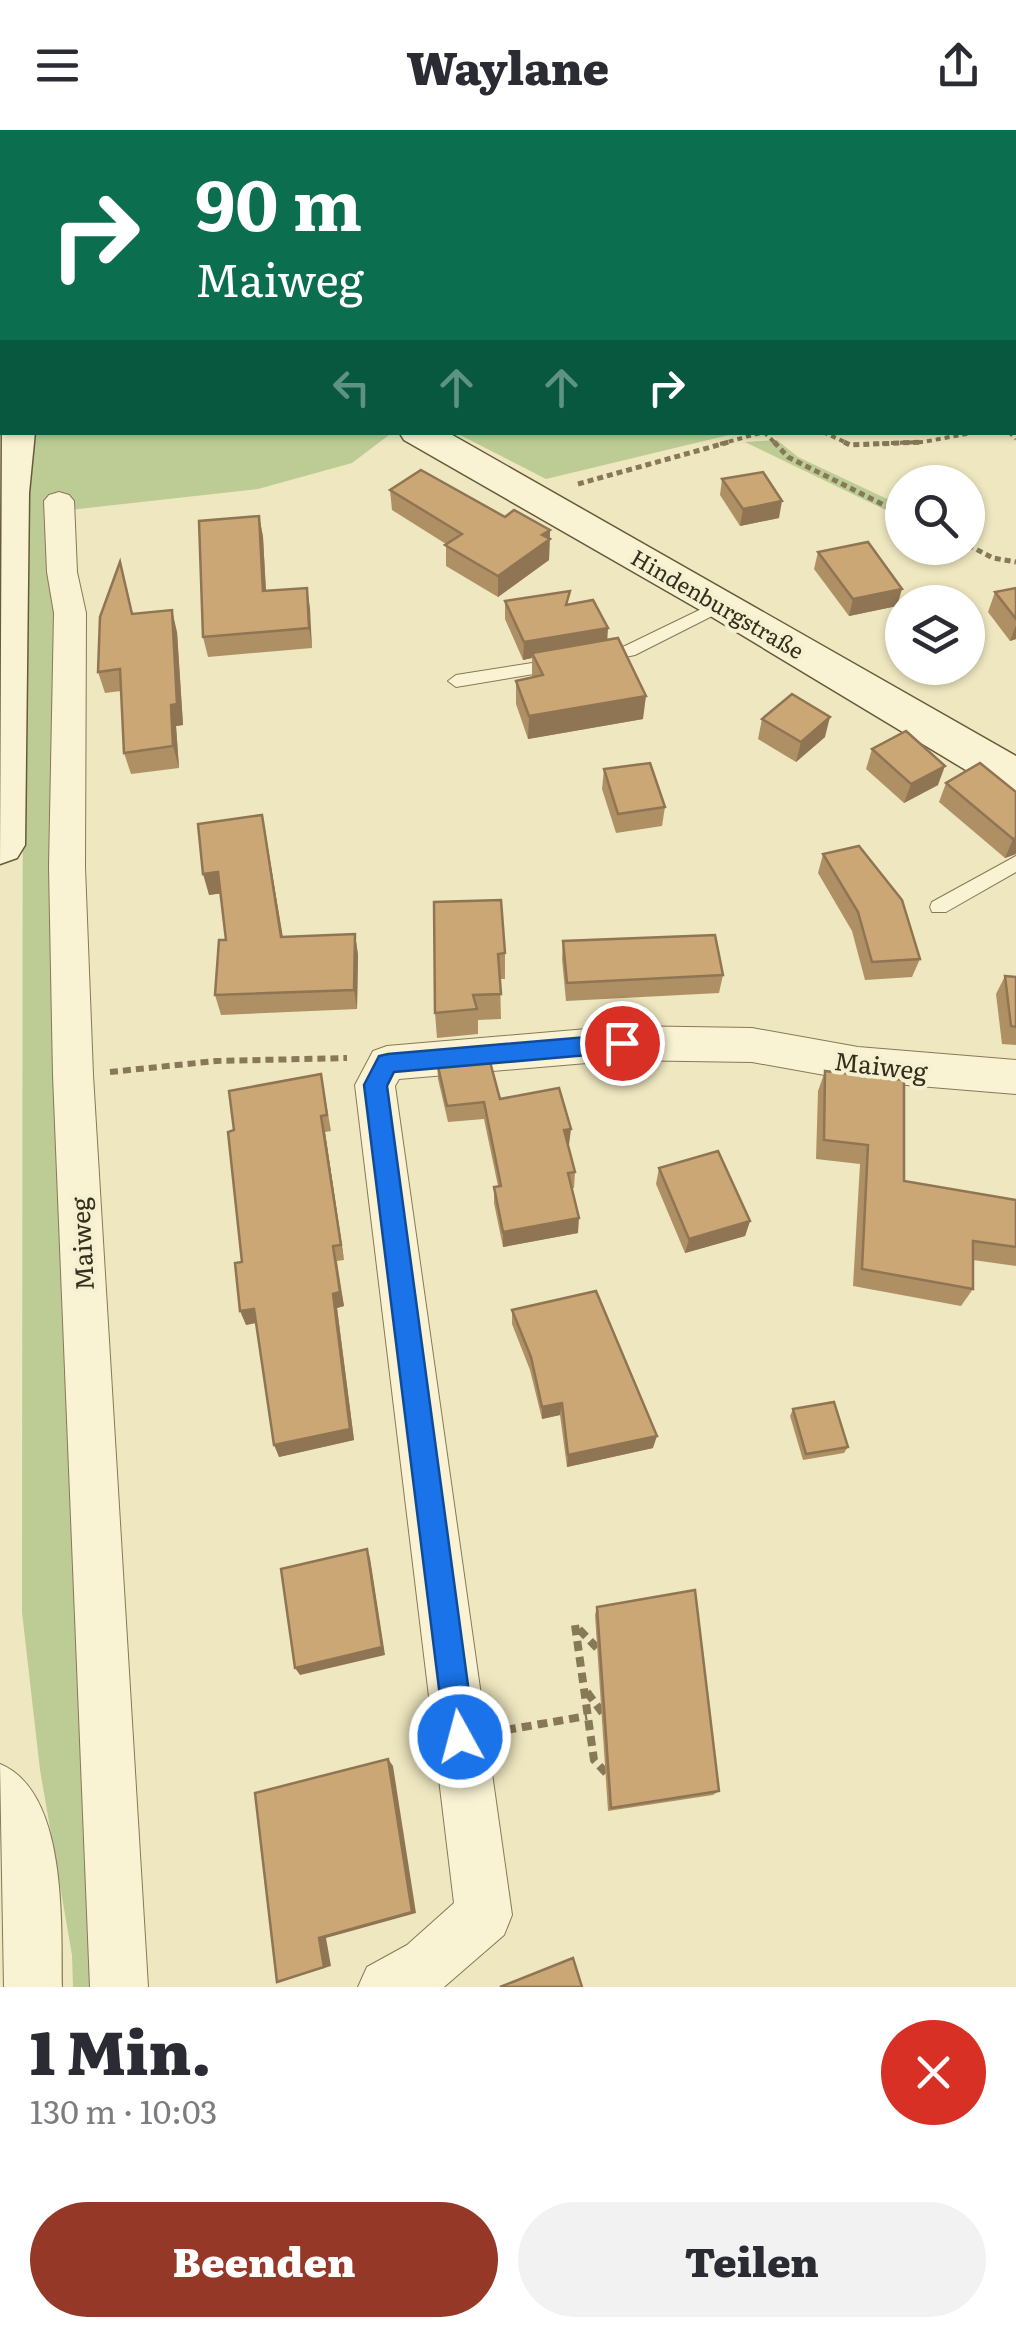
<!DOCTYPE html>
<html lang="de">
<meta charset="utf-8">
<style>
:root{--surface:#fff;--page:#f2f2f3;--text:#2b2b33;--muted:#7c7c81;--accent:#963828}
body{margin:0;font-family:Literata,serif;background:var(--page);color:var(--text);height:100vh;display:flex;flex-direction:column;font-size:38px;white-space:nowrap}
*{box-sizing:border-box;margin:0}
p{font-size:32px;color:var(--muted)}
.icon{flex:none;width:55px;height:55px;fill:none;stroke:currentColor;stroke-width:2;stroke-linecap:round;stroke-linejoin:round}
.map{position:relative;height:1857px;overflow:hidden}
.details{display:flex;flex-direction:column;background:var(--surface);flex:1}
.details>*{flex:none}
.top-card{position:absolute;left:0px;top:0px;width:1018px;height:305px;box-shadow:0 2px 8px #0004;background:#0b6e4f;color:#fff;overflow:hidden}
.fabs{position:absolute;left:885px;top:335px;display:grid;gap:20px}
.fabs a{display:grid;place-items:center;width:100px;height:100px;border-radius:50%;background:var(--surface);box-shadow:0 2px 8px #0004;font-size:50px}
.pin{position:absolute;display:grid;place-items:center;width:85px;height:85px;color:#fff;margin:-42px;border:5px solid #fff;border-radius:50%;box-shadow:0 2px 10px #0007}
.me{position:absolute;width:110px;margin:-55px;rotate:353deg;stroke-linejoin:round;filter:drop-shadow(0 0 8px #0008)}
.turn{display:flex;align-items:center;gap:35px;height:210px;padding:0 30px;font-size:45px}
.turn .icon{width:130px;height:130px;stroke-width:2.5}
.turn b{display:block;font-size:70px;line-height:85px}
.lanes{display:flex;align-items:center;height:95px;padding:0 30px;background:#0003;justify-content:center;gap:50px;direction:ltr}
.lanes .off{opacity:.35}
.round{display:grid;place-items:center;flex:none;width:105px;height:105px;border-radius:52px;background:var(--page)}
.head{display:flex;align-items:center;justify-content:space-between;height:170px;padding:0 30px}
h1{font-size:60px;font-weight:800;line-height:75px}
.action{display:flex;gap:20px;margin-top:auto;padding:20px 30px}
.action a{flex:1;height:115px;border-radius:60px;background:var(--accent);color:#fff;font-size:40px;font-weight:800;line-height:115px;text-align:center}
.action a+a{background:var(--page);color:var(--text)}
header{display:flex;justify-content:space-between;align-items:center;height:130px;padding:0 30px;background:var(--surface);font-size:45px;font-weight:800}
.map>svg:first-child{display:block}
.green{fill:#bdcc94}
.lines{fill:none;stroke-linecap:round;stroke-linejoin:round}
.lane-casing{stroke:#877858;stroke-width:2}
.street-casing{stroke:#877858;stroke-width:2}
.secondary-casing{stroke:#68593b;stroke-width:3}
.path-far3{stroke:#877858;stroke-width:4;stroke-dasharray:5 4;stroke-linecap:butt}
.path-far2{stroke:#877858;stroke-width:5;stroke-dasharray:6 4;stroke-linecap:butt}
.path-far1{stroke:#877858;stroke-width:6;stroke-dasharray:8 5;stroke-linecap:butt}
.path{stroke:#877858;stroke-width:8;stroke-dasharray:10 6;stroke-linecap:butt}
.lane{fill:#f9f3d3;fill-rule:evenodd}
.street{fill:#f9f3d3;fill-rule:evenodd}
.secondary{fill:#f9f3d3;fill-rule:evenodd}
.wall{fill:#af9065}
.shaded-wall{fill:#8f7553}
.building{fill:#cca776;stroke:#8f7553;stroke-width:2.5}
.route{fill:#1a73e8;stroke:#114b97;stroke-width:2.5}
.labels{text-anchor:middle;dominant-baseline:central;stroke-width:8;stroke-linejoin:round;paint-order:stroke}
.far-street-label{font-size:22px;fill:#362d1d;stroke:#f5f0d0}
.street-label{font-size:25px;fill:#362d1d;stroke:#f5f0d0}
</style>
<header><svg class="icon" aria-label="menu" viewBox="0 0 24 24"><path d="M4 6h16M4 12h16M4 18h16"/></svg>Waylane<svg class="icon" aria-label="share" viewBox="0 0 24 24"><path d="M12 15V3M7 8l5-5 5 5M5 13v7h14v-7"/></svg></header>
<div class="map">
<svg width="1016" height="1857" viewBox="0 0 1016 1857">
<rect width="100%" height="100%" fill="#eee7c0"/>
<g class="green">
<path d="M32,0H1016V16L1015,2Z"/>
<path d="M29,303L389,305L352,333L258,359L51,382L60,479L101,1857H73L72,1825L40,1640L22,1482L23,362Z"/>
<path d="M456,303H737L546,349Z"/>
<path d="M777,310L798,327L902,376V388L745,312Z"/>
</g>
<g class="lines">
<g class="lane-casing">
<g id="lane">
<path d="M722,469L730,474L728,478L635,525L601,532L593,527L595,523L625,516Z"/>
<path d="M558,529L566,535L564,539L456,557L448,551L456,545Z"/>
<path d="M1016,726V742L946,782H932L930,777L932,772Z"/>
</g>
</g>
<g class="street-casing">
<g id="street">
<rect x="1015" y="13" width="1" height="14"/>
<path d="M59,362L69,365L74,371L77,442L86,483L85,737L93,945L148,1857H90L53,945L49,737L54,483L47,442L44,371L49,365Z"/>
<path d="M622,896L752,898L858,917L1016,930V964L858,951L752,932L622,930L399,949L395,956L512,1785L504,1805L444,1857H358L367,1837L407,1815L454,1773L355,955L373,921L387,916Z"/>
<path d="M0,1634C68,1662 61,1794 62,1857H4Z"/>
</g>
</g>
<g class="secondary-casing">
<g id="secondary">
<rect x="0" y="4" width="2" height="18"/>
<path d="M0,91L2,92V119H0Z"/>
<path d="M2,294V302H35L29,363L25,715L17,728L0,734Z"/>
<path d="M399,302H447L1016,626V665L999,660L707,484L404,310Z"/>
</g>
</g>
<g class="path-far3">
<path d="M42,0L46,2"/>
<path d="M934,0L942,2"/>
<path d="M764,302L776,314"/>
<path d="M823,302L849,314"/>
<path d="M1009,302L1016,309"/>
<path d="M720,314L764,302"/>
<path d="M864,314L923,312L977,302"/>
</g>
<g class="path-far2">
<path d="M774,312L788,327L902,384"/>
<path d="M844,312L850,315L923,312"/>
<path d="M578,354L729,312"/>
<path d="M968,415L993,428L1016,432"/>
</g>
<path class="path-far1" d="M110,942L216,931L347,928"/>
<g class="path">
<path d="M597,1518L575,1495L594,1630L607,1644"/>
<path d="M587,1562L604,1585"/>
<path d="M506,1600L587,1586"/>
</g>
<use href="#lane" class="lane"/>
<use href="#street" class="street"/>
<use href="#secondary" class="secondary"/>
</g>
<g class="wall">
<path d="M722,349L779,388L740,396L720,365Z"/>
<path d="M390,360L505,387L550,400L549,430L498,467L446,436V414L392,380Z"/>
<path d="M259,386L263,407L266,461L307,458L312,518L208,527L203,507Z"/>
<path d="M818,422L897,476L849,486L814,439Z"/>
<path d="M120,432L133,484L177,502L183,595L176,596L179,638L131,644L124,623L121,561L105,563L98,542Z"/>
<path d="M1016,458V509L1010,511L988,482L995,462Z"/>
<path d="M505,471L569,474L607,510L643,589L528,609L516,574V551L532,548V528L523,530L505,489Z"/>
<path d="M762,589L825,607L796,632L758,609Z"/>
<path d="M872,619L938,655L904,673L866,639Z"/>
<path d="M604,639L665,677L662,696L616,703L602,659Z"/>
<path d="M946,653L1016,662V724L1005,728L939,672Z"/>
<path d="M262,685L283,807L355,804L358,825L357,879L221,885L215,865L226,810L221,763L209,765Z"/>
<path d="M823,724L920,829L912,847L865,850L852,801L818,743Z"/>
<path d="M434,772L505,823V849H500L501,889L478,890V904L437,908L435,883Z"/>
<path d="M563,811L723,845L719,863L566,871L562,829Z"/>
<path d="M1005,846L1016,847V915L1002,914L996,864Z"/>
<path d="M437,932L500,969L569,1015L568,1016L575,1042L574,1058H571L578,1103L503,1117L494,1073V1057L498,1056L484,989L448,992L438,949Z"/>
<path d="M825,941L904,1051L1016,1070V1136L973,1130V1159L961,1176L853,1156L860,1034L816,1029L818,961Z"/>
<path d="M321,944L331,1001L325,1002L344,1130L337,1131L344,1176L337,1178L354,1310L279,1327L256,1193L246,1195L234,1000Z"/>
<path d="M659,1038L750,1091L745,1106L685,1123L656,1054Z"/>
<path d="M512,1180L653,1318L567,1337L560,1285L542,1289L530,1240L512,1194Z"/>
<path d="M793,1279L848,1317L844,1323L803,1330L790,1286Z"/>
<path d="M597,1477L719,1661L713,1665L608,1681L595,1485Z"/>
</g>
<g class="shaded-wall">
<path d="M782,371L779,388L740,396L743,379Z"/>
<path d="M259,386L263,407L267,481L263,461Z"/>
<path d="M550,400L549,430L498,467V446Z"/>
<path d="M307,458L310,478L312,518L309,498Z"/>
<path d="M902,459L897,476L849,486L853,469Z"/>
<path d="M172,480L177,502L183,595L176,596L179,638L173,616L171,575Z"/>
<path d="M1016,495V509L1010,511Z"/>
<path d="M608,498L607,515L532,523V528L523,530L524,512Z"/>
<path d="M646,566L643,589L528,609L529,586Z"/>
<path d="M830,587L825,607L796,632L801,612Z"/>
<path d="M945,636L938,655L904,673L911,654Z"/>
<path d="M262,685L266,706L286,828L281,807Z"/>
<path d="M1016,708V724L1005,728L1013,709Z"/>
<path d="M218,742L224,763L209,765L203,744Z"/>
<path d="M355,804L358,825L357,879L354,860Z"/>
<path d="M321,986L325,1002L344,1130L341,1115Z"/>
<path d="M571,999L569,1015L563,1017L564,1000Z"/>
<path d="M579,1088L578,1103L503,1117V1102Z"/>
<path d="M750,1091L745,1106L685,1123L689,1109Z"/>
<path d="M333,1116L344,1176L337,1178L354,1310L279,1327L274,1315L333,1164Z"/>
<path d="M254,1179L260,1192L246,1195L240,1181Z"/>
<path d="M562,1273L560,1285L542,1289V1277Z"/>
<path d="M657,1306L653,1318L567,1337L568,1325Z"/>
<path d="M367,1419L370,1428L385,1525L300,1545L295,1538Z"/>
<path d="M388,1629L393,1636L416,1783L326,1808L331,1836L277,1852L319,1808Z"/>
</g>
<g class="building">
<path d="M421,340L505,387L514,380L550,400L542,405L550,409L498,446L445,415L462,404L390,360Z"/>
<path d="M763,342L782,371L743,379L722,349Z"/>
<path d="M259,386L263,461L307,458L309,498L203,507L199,391Z"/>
<path d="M868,412L902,459L853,469L818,422Z"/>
<path d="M120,432L132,484L172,480L177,574L171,575L173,616L124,623L120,539L98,542L100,487Z"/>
<path d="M1016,458V489L995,462Z"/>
<path d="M570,461L566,475L593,470L608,498L524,512L505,471Z"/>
<path d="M618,508L646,566L529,586L516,551L543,545L532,523Z"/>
<path d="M792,564L830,587L801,612L762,589Z"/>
<path d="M906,601L945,636L911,654L872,619Z"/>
<path d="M650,633L665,677L618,684L604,639Z"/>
<path d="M980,633L1016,662V708L1013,709L946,653Z"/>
<path d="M262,685L281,807L355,804L354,860L215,865L219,810H226L218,742L203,744L198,694Z"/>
<path d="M859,716L902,770L920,829L872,832L858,782L823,724Z"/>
<path d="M501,770L505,823L498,824L501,864L473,865L477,879L435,883L434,772Z"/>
<path d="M715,805L723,845L567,853L563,811Z"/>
<path d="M1005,846L1016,847V897L1011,896Z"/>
<path d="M489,928L500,969L559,958L571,999L564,1000L575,1042L568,1043L579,1088L503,1102L494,1057L501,1056L484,972L447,976L437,932Z"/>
<path d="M825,941L904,950V1051L1016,1070V1117L973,1111V1159L862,1139L868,1015L824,1010Z"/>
<path d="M321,944L327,985L321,986L341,1115L333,1116L340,1162L333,1164L350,1299L274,1315L254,1179L240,1181L235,1133L242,1132L228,1002L234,1000L229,961Z"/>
<path d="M718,1021L750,1091L689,1109L659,1038Z"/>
<path d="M596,1161L657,1306L568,1325L562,1273L542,1277L531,1227L512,1180Z"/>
<path d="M834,1272L848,1317L806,1324L793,1279Z"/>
<path d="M367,1419L382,1517L295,1538L281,1439Z"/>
<path d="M695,1460L719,1661L611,1678L597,1477Z"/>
<path d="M388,1629L412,1782L319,1808L324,1837L277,1852L255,1663Z"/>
<path d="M573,1828L582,1857H500Z"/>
</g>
<path class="route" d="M622,904L634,913L622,922L394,942L387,956L475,1607L471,1618L460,1622L450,1618L445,1607L364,955L379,926L388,924Z"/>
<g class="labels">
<g class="far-street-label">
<text transform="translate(718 473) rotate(30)">Hindenburgstraße</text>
</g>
<g class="street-label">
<text transform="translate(881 935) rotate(7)">Maiweg</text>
<text transform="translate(81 1114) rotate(-93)">Maiweg</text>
</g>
</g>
</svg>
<div class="fabs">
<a><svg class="icon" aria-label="search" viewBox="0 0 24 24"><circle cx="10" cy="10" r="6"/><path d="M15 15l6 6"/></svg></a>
<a><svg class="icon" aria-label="layers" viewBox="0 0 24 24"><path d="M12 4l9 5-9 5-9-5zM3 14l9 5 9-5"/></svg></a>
</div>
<div class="pin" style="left:622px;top:913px;background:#d93025"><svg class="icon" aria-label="arrive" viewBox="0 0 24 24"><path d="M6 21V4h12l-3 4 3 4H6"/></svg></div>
<svg class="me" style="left:460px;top:1607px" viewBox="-20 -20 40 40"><circle r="17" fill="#1a73e8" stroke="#fff" stroke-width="3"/><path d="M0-11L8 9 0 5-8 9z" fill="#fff"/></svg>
<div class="top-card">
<div class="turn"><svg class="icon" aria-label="right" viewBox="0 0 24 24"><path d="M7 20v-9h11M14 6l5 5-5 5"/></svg><div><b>90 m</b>Maiweg</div></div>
<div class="lanes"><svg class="icon off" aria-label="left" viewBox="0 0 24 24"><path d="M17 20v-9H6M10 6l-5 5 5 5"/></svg><svg class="icon off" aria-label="ahead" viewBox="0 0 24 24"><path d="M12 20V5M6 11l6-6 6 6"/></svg><svg class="icon off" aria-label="ahead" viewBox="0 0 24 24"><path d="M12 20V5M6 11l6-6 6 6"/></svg><svg class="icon" aria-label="right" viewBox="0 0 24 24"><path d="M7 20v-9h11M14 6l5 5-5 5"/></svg></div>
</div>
</div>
<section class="details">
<div class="head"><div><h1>1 Min.</h1><p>130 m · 10:03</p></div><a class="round" style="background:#d93025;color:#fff"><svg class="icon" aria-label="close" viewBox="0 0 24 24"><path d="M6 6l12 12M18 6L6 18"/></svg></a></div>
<div class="action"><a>Beenden</a><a>Teilen</a></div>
</section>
